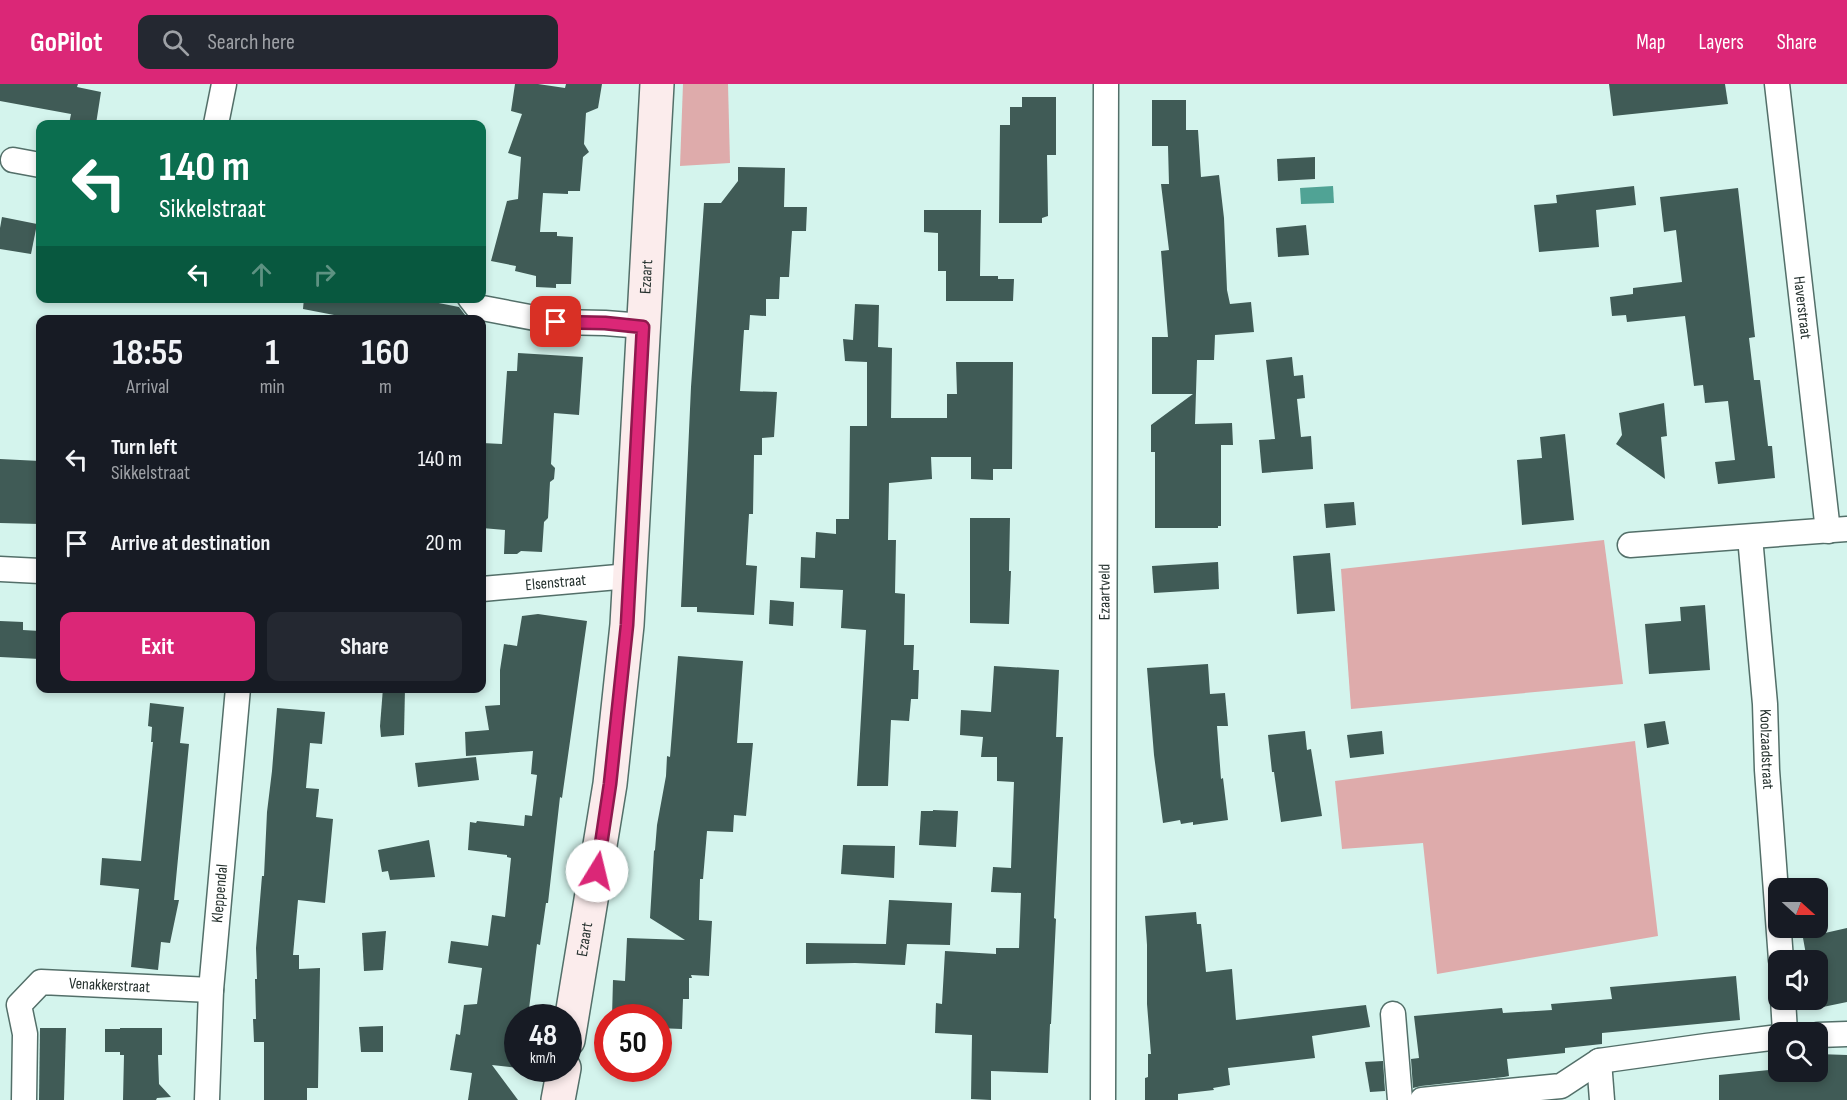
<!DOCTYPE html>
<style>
:root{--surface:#171b24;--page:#242831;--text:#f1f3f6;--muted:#9ea1a6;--accent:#db2777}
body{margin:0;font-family:"Sofia Sans Condensed",sans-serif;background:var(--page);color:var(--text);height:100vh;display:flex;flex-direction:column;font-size:22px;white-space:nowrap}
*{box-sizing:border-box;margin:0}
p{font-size:20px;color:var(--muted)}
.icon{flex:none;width:33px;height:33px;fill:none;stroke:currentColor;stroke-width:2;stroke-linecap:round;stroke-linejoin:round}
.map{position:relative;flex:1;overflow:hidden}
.side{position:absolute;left:36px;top:231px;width:450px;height:378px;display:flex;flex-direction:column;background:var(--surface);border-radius:12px;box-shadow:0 3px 9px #0003}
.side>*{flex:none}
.top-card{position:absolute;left:36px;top:36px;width:450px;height:183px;border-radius:12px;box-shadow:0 3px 9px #0003;background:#0b6e4f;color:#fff;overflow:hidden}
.needle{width:39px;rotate:111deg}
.controls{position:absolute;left:1768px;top:794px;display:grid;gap:12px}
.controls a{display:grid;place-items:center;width:60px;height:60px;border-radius:12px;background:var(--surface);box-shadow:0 3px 9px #0003;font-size:30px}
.speed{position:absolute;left:504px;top:920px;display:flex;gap:12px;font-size:30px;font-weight:700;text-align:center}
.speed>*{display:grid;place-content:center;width:78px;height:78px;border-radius:50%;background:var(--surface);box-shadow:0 3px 9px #0003;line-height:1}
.speed small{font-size:15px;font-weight:400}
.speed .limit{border:9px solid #d22;background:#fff;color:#111}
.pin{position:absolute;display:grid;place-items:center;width:51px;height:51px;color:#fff;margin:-26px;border-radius:12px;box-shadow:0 3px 9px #0006}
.me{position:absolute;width:66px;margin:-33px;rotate:9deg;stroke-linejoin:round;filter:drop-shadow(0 0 4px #0008)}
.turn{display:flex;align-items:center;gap:21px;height:126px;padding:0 24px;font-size:27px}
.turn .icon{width:78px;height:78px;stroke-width:2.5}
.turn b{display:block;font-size:42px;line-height:51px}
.lanes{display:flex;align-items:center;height:57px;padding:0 24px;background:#0003;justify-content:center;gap:30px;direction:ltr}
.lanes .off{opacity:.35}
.eta{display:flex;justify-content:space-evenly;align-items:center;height:102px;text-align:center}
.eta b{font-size:36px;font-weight:700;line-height:42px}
.action{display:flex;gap:12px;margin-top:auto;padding:12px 24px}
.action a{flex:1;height:69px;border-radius:12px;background:var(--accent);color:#fff;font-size:24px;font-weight:700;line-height:69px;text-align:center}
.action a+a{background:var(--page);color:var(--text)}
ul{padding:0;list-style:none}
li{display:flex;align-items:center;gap:18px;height:84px;padding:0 24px}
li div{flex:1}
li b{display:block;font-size:22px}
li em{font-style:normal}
header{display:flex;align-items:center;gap:36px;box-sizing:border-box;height:84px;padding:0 30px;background:var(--accent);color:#fff}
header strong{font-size:28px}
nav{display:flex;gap:33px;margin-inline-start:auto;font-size:21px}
.search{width:420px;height:54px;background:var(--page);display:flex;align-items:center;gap:15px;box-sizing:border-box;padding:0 21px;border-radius:12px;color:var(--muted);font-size:22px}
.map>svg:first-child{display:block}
.green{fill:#deabab}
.water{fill:#50a395}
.building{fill:#405b56}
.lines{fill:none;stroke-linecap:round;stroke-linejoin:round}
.street-casing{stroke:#536f69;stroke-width:27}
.secondary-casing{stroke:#536f69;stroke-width:36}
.street{stroke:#fff;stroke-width:24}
.secondary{stroke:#fbecec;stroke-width:33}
.route-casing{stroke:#8e194d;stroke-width:15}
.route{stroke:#db2777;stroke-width:10}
.labels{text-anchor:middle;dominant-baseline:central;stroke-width:6;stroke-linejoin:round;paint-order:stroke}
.street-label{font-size:16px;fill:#25312e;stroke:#ebfefa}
</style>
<header>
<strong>GoPilot</strong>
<div class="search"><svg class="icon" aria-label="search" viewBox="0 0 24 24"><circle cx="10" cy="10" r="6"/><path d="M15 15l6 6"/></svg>Search here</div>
<nav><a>Map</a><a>Layers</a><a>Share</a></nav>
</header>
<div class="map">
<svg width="1847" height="1016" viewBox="0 0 1847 1016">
<rect width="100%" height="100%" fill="#d4f4ed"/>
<g class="green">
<path d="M683,0H728L730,79L680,82Z"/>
<path d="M1604,456L1623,600L1351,625L1341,485Z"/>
<path d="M1635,657L1658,852L1437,890L1423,759L1342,765L1335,697Z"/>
</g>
<path class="water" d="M1333,102L1334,119L1301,120L1300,104Z"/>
<g class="building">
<path d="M0,0H78L77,3L101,8L96,40H69L71,30L0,17Z"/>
<path d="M515,0H538L565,4L566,0H602L598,24L586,29L584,60L589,68L583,73L580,107H568V110L543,109L540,148H557V152L573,153L571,200H556V204L536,203V192L515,187L516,182L491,177L507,117L518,115L521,73L508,69L522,30L511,27Z"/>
<path d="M1609,0H1725L1728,20L1613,32Z"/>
<path d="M1022,13H1056V71H1047L1048,132L1042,134V139H999L1000,41H1010V23H1022Z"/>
<path d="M1152,16H1186V46H1198L1201,93L1219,91L1224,134L1227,206L1230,220L1251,218L1254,248L1215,251L1214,276H1197L1195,340L1232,339L1233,361H1221V442H1218V444H1155V368H1151V341L1193,310H1152V253H1168L1161,167L1169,166L1161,100H1169L1168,62H1152Z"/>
<path d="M1315,73V95L1278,97L1277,75Z"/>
<path d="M738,83L785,84L784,123H807L806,147H792L789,193H780L779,215H766V232L750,231L749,246H744L740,307L777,308L774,353L762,354V371H754L753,430H749L746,481L757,482L754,531L697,528V523H681L691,303L704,119H721L738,97Z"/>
<path d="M1634,102L1636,121L1596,126L1599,163L1539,168L1534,121L1557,119L1556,111Z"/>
<path d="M1738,104L1755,253L1749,254L1754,296H1760L1768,362H1772L1775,394L1718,400L1715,378L1735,376L1728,317L1705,319L1703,301L1694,302L1685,232L1627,238L1626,231L1612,232L1610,213L1633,210V204L1682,198L1676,146L1664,148L1660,113Z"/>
<path d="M924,126H981L980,192H998V195H1014L1013,217H946V187H938V149L924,148Z"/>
<path d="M2,133L37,140L31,170L0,165V144Z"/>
<path d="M1306,141L1309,171L1278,173L1276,144Z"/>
<path d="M304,214H413L459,223L469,236H360L303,225Z"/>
<path d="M855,220L879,221L878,263L892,264L891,334H947V310H957L956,278H1013L1012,385H993V396L971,395V373H931L932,395L889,399L888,456H896L895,509L905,510L904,561H914L913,586H919L918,615H911L909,637L891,636L888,702H857L866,546L841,544L843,506L800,504L801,473L815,474L816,448L836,450V435H849L850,342H867V278L845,277L843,255L853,256Z"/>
<path d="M518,269L583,273L579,331L554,329L551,380L555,384L554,395L550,398L548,434L544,438L542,468L521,467L517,470H504L505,446L482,444V359L502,360L507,287H517Z"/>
<path d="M1292,273L1294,292L1303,291L1305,314L1297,315L1301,353L1311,352L1313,385L1262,389L1259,356L1275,355L1266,276Z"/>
<path d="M1664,319L1667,352L1661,353L1665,395L1616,360L1622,351L1619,329Z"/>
<path d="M1565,350L1574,436L1522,441L1517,376L1542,374L1540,353Z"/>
<path d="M0,375L40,377V440L0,439Z"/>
<path d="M1354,418L1356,441L1326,444L1324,420Z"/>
<path d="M970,434H1010L1009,487H1011L1009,540L970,539Z"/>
<path d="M1330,469L1335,527L1297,530L1293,472Z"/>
<path d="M1218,478L1219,505L1154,509L1152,482Z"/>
<path d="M770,516L794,518L793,542L769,540Z"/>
<path d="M1705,521L1710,586L1649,590L1645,540L1681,537L1680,523Z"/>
<path d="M538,530L587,537L562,714L560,713L548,819H546L540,861L537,860L528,933H518V984L492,981L518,1016H468L472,989L450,986L456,950L460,951L464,921L477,920L482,884L448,879L451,857L488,862L492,831L505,833L511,774L507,773V771L468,766L470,738L476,739L477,737L524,742L525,731L532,732L537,691L531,690L533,667L466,672L465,648L489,646L485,622L500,621V586L504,560L517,562L522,532Z"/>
<path d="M0,537L23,538V546L40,547V575L0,573Z"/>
<path d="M678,572L743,577L737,659H753L746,732L734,731L733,748L707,747L703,795H700L699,836L712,837L709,892L691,891L692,894H689V915H683L682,945L658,944V933H612L613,896L625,897L627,854L685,856L650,834L654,767L655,766L657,741L666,692L667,672L670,673Z"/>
<path d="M1208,580L1210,610L1225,609L1228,642H1217L1221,695L1223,694L1228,736L1193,741V738L1181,740L1180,736L1163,739L1154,671L1147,584Z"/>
<path d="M994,582L1059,586L1056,653H1063L1054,834L1056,835L1051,940H1050L1048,989L991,987V1016L971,1015L972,951L935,949L936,919L942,920L945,867L996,870V864H1019L1021,809L991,808L993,783L1011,784L1014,698L997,697V673H981L983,653L960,651L961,626L991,628Z"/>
<path d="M383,604H405L404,651L381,653L380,642Z"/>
<path d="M150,619L184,623L180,659L189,660L174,816H179L170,859L161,858L158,886L131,883L139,805L100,801L102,774L141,777L153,658H151L152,643L148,642Z"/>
<path d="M277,624L325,628L322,660L310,659L306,704L319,705L316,733L333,735L325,819L298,816L293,871H299V885L320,884L318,1004H307V1016H264V958H254L253,935H256L255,895H257L256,864L262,792H264L267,728L272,687Z"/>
<path d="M1665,637L1669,660L1647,664L1644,640Z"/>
<path d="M1305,647L1307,666L1311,665L1322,732L1281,738L1274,688H1272L1268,651Z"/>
<path d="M1382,647L1384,670L1350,674L1347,651Z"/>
<path d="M476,673L479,696L418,703L415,679Z"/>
<path d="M933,726L958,727L956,763L919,761L921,727H933Z"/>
<path d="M429,756L435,793L390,796L388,787L382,788L378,766Z"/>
<path d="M843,761L895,762L894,794L841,790Z"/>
<path d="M889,816L952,819L950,861L907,860L905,881L855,879L806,880V859L886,860Z"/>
<path d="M1196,828L1197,840H1201L1206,888L1232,885L1236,936L1366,921L1370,943L1312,952L1315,974L1228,984L1230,1001L1213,1004L1214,1006L1178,1010V1016H1145V994L1148,993V970H1151L1147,920V861L1145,832Z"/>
<path d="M1847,844V918L1818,924V876H1807L1803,854Z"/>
<path d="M386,847L383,886L364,887L362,849Z"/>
<path d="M1736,892L1740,936L1602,949V960L1565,964V969L1507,975L1509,992L1504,993L1421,1002L1413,1004L1411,975L1419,974L1414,932L1502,924L1503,929L1552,926L1551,920L1612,915L1610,903Z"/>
<path d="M383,942V968H361L359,943Z"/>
<path d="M40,944H66L64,1016H39Z"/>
<path d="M120,944H162V971H158L159,1000L171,1013L157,1014L156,1016H123L124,971H120V968H105V945H120Z"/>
<path d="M1818,970L1847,971V1016H1719V991L1779,985V987H1818Z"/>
<path d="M1383,977L1385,1007L1370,1008L1365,978Z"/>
</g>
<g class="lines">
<g class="street-casing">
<g id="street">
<path id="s1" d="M1777,0L1828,447"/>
<path d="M216,40L224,0"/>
<path d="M13,76L40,81"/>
<path d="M470,214L477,223L556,238L605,239L643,242"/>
<path id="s2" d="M1750,453L1765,620L1767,686L1781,876"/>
<path d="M1630,461L1847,445"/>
<path d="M0,485L40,487"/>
<path id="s3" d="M482,505L629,492"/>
<path d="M1783,915L1785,948"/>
<path d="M1393,930L1400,1016"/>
<path d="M1818,951L1847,950"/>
<path d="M1599,977L1602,1016"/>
<path id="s4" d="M24,1016L25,950L19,921L41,898L211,906"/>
<path id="s5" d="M207,1016L211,906L238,604"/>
<path id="s6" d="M1103,1016L1106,0"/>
<path d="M1422,1016L1499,1008"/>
<path d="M1500,1016L1499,1008L1561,1002L1599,977L1706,962L1779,953"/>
</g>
</g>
<g class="secondary-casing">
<g id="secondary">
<path id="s7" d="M568,956L610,700L627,541L657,0"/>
<path d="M558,1016L564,984"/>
</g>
</g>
<use href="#street" class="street"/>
<use href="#secondary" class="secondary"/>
</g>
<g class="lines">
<g class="route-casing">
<path id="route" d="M556,238L605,239L643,243L627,541L610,700L597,787"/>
</g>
<use href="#route" class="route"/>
</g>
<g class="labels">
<g class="street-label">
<text stroke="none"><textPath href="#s7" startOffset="768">Ezaart</textPath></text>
<text stroke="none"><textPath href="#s1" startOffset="225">Haverstraat</textPath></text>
<text stroke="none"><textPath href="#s3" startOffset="74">Elsenstraat</textPath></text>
<text stroke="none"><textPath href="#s6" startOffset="508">Ezaartveld</textPath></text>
<text stroke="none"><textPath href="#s2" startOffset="213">Koolzaadstraat</textPath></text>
<text stroke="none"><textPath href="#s5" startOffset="207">Kleppendal</textPath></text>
<text stroke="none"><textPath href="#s7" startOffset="102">Ezaart</textPath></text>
<text stroke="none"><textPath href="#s4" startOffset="196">Venakkerstraat</textPath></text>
</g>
</g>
</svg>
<div class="controls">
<a><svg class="needle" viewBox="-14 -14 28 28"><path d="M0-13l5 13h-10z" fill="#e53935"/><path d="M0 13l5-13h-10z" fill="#9ea1a6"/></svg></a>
<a><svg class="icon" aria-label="sound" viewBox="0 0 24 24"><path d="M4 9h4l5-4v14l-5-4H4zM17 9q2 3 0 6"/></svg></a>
<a><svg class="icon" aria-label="search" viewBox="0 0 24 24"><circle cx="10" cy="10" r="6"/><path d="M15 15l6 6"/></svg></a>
</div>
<div class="speed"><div>48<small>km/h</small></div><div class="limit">50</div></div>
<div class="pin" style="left:556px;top:238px;background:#d93025"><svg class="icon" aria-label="arrive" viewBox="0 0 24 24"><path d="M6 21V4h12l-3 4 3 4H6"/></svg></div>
<svg class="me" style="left:597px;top:787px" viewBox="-20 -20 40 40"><circle r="19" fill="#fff"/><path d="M0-13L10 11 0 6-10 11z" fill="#db2777"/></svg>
<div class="top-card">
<div class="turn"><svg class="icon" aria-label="left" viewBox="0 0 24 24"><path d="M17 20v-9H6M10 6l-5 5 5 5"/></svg><div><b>140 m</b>Sikkelstraat</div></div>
<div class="lanes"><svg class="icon" aria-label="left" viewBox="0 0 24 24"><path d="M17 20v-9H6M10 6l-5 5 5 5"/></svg><svg class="icon off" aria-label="ahead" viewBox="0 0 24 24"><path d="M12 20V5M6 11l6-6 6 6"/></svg><svg class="icon off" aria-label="right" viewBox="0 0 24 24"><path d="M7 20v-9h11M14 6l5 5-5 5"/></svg></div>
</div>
<section class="side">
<div class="eta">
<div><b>18:55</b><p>Arrival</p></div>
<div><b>1</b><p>min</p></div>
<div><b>160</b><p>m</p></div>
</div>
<ul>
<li><svg class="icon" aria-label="left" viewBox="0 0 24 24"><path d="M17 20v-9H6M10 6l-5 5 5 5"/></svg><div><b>Turn left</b><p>Sikkelstraat</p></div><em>140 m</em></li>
<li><svg class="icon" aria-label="arrive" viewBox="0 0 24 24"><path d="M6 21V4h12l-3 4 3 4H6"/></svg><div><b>Arrive at destination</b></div><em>20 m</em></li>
</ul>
<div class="action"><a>Exit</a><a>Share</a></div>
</section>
</div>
